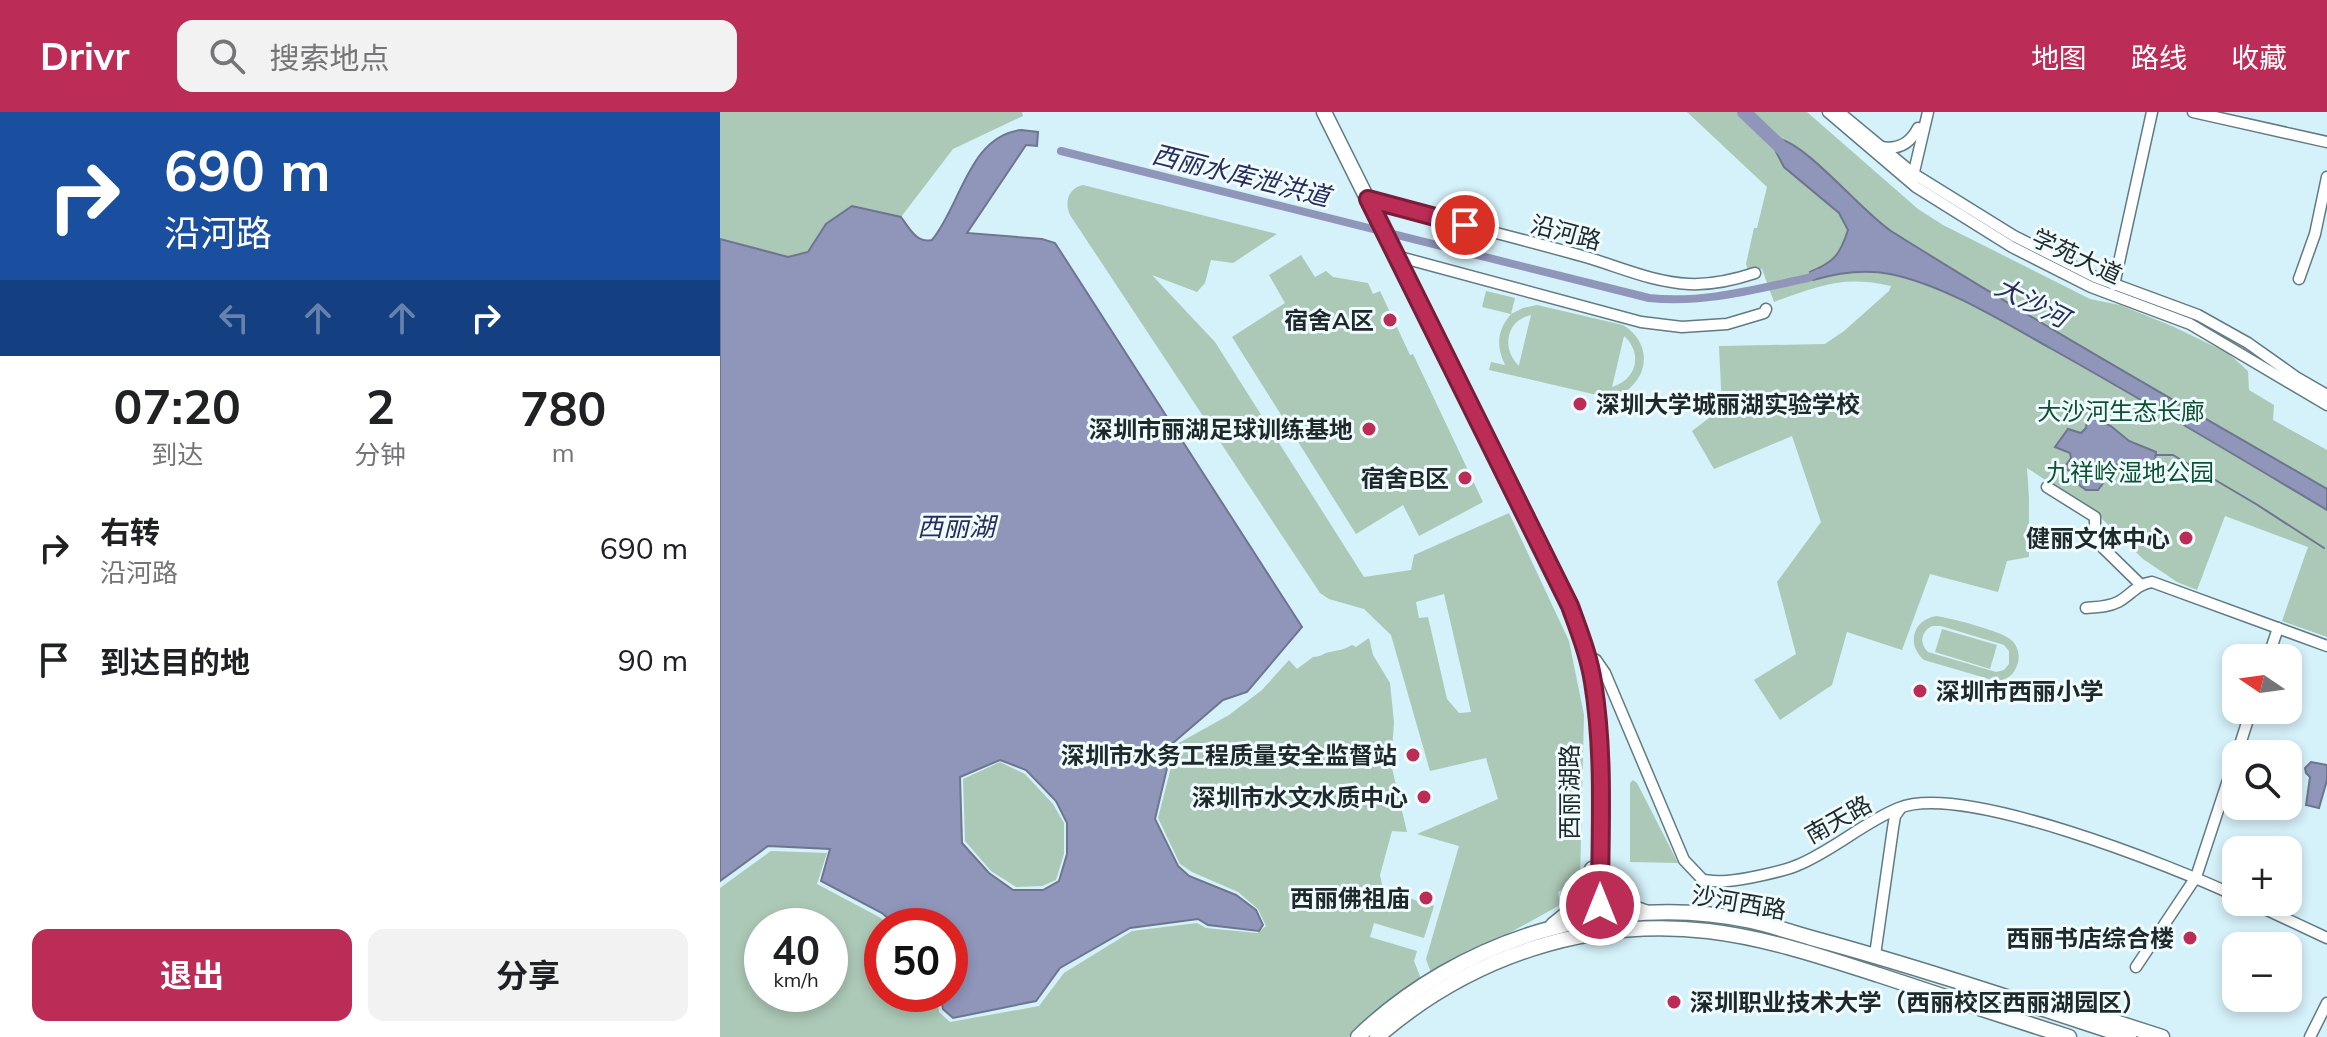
<!DOCTYPE html>
<html lang="zh">
<meta charset="utf-8">
<style>
:root{--surface:#fff;--page:#f2f2f2;--text:#202124;--muted:#757577;--accent:#bb2c56}
body{margin:0;font-family:Mulish,"Noto Sans SC",sans-serif;background:var(--page);color:var(--text);height:100vh;display:flex;flex-direction:column;font-size:30px;white-space:nowrap}
*{box-sizing:border-box;margin:0}
p{font-size:26px;color:var(--muted)}
.icon{flex:none;width:44px;height:44px;fill:none;stroke:currentColor;stroke-width:2;stroke-linecap:round;stroke-linejoin:round}
.map{position:relative;flex:1;overflow:hidden}
.side{display:flex;flex-direction:column;background:var(--surface);width:720px}
.side>*{flex:none}
.hud{background:#1a4fa0;color:#fff;overflow:hidden}
.needle{width:52px;rotate:283deg}
.buttons{position:absolute;left:1502px;top:532px;display:grid;gap:16px}
.buttons a{display:grid;place-items:center;width:80px;height:80px;border-radius:16px;background:var(--surface);box-shadow:0 4px 12px #0003;font-size:40px}
.speed{position:absolute;left:24px;top:796px;display:flex;gap:16px;font-size:40px;font-weight:700;text-align:center}
.speed>*{display:grid;place-content:center;width:104px;height:104px;border-radius:50%;background:var(--surface);box-shadow:0 4px 12px #0003;line-height:1}
.speed small{font-size:20px;font-weight:400}
.speed .limit{border:12px solid #d22;background:#fff;color:#111}
.pin{position:absolute;display:grid;place-items:center;width:68px;height:68px;color:#fff;margin:-34px;border:4px solid #fff;border-radius:50%;box-shadow:0 2px 8px #0007}
.me{position:absolute;width:88px;margin:-44px;rotate:0deg;stroke-linejoin:round;filter:drop-shadow(0 0 6px #0008)}
.turn{display:flex;align-items:center;gap:28px;height:168px;padding:0 32px;font-size:36px}
.turn .icon{width:104px;height:104px;stroke-width:2.5}
.turn b{display:block;font-size:56px;line-height:68px}
.lanes{display:flex;align-items:center;height:76px;padding:0 32px;background:#0003;justify-content:center;gap:40px;direction:ltr}
.lanes .off{opacity:.35}
.eta{display:flex;justify-content:space-evenly;align-items:center;height:136px;text-align:center}
.eta b{font-size:48px;font-weight:700;line-height:56px}
.action{display:flex;gap:16px;margin-top:auto;padding:16px 32px}
.action a{flex:1;height:92px;border-radius:16px;background:var(--accent);color:#fff;font-size:32px;font-weight:700;line-height:92px;text-align:center}
.action a+a{background:var(--page);color:var(--text)}
ul{padding:0;list-style:none}
li{display:flex;align-items:center;gap:24px;height:112px;padding:0 32px}
li div{flex:1}
li b{display:block;font-size:30px}
li em{font-style:normal}
header{display:flex;align-items:center;gap:48px;box-sizing:border-box;height:112px;padding:0 40px;background:var(--accent);color:#fff}
header strong{font-size:38px}
nav{display:flex;gap:44px;margin-inline-start:auto;font-size:28px}
.search{width:560px;height:72px;background:var(--page);display:flex;align-items:center;gap:20px;box-sizing:border-box;padding:0 28px;border-radius:16px;color:var(--muted);font-size:30px}
main{display:flex;flex:1;min-height:0}
.map>svg:first-child{display:block}
.green{fill:#acc8b6;fill-rule:evenodd}
.water{fill:#9096ba;stroke:#6e758f;stroke-width:2;fill-rule:evenodd}
.lines{fill:none;stroke-linecap:round;stroke-linejoin:round}
.stream{stroke:#6e758f;stroke-width:2}
.canal{stroke:#9096ba;stroke-width:8}
.river{stroke:#9096ba;stroke-width:14}
.minor-casing{stroke:#627b83;stroke-width:13}
.major-casing{stroke:#627b83;stroke-width:17}
.minor{stroke:#fff;stroke-width:10}
.major{stroke:#fff;stroke-width:14}
.route-casing{stroke:#7a1d38;stroke-width:20}
.route{stroke:#bb2c56;stroke-width:14}
.poi-dot{fill:#bb2c56;stroke:#f0fbfe;stroke-width:3}
.labels{text-anchor:middle;dominant-baseline:central;stroke-width:6;stroke-linejoin:round;paint-order:stroke}
.street-label{font-size:24px;fill:#1f292c;stroke:#f0fbfe}
.poi-label{font-size:24px;font-weight:bold;fill:#1f292c;stroke:#f0fbfe;text-anchor:end}
.park-label{font-size:24px;fill:#0c5132;stroke:#f0fbfe}
.water-label{font-size:26px;font-style:italic;fill:#2a2c5c;stroke:#f0fbfe}
</style>
<header>
<strong>Drivr</strong>
<div class="search"><svg class="icon" aria-label="search" viewBox="0 0 24 24"><circle cx="10" cy="10" r="6"/><path d="M15 15l6 6"/></svg>搜索地点</div>
<nav><a>地图</a><a>路线</a><a>收藏</a></nav>
</header>
<main>
<section class="side">
<div class="hud">
<div class="turn"><svg class="icon" aria-label="right" viewBox="0 0 24 24"><path d="M7 20v-9h11M14 6l5 5-5 5"/></svg><div><b>690 m</b>沿河路</div></div>
<div class="lanes"><svg class="icon off" aria-label="left" viewBox="0 0 24 24"><path d="M17 20v-9H6M10 6l-5 5 5 5"/></svg><svg class="icon off" aria-label="ahead" viewBox="0 0 24 24"><path d="M12 20V5M6 11l6-6 6 6"/></svg><svg class="icon off" aria-label="ahead" viewBox="0 0 24 24"><path d="M12 20V5M6 11l6-6 6 6"/></svg><svg class="icon" aria-label="right" viewBox="0 0 24 24"><path d="M7 20v-9h11M14 6l5 5-5 5"/></svg></div>
</div>
<div class="eta">
<div><b>07:20</b><p>到达</p></div>
<div><b>2</b><p>分钟</p></div>
<div><b>780</b><p>m</p></div>
</div>
<ul>
<li><svg class="icon" aria-label="right" viewBox="0 0 24 24"><path d="M7 20v-9h11M14 6l5 5-5 5"/></svg><div><b>右转</b><p>沿河路</p></div><em>690 m</em></li>
<li><svg class="icon" aria-label="arrive" viewBox="0 0 24 24"><path d="M6 21V4h12l-3 4 3 4H6"/></svg><div><b>到达目的地</b></div><em>90 m</em></li>
</ul>
<div class="action"><a>退出</a><a>分享</a></div>
</section>
<div class="map">
<svg width="1607" height="925" viewBox="0 0 1607 925">
<rect width="100%" height="100%" fill="#d5f1f9"/>
<g class="green">
<path d="M0,0H302L303,4L233,37L181,105L132,94L106,112L88,140L68,145L0,127Z"/>
<path d="M967,0H1087L1198,97L1223,113L1370,187L1400,193L1452,214L1508,241L1528,259L1529,278L1554,293L1553,308L1607,338V525L1562,509L1588,435L1505,404L1477,478L1457,470L1423,447L1375,400L1307,356L1309,386V445L1287,449L1278,480L1210,462L1182,538L1127,520L1112,573L1060,608L1034,568L1076,542L1057,470L1101,410L1072,324L994,357L972,319L1002,296L999,234L1105,232L1124,219L1169,179L1171,174C1123,163 1099,174 1054,190L1042,157L1028,158L1026,152L1034,116H1037L1047,75Z"/>
<path d="M363,73L557,122L513,151L491,148L485,171L477,180L432,163L495,230L644,465L691,458L694,443L789,401L849,529L864,603L860,767L838,780L840,793L712,864L706,847L739,734L697,722L778,687L766,646L710,659L671,523L644,497L609,487L600,481L350,103C344,89 349,76 363,73ZM724,482L751,600L739,601L727,587L708,505L699,506L696,490Z"/>
<path d="M581,143L595,165L606,159L613,165L648,171L653,182L660,179L690,243L693,242L763,390L699,424L683,393L636,422L512,225L565,191L549,163Z"/>
<path d="M766,179L795,186L791,202L803,196L817,193L903,213C930,229 931,262 905,280L903,289L769,258L771,250L785,253C776,234 777,218 791,202L762,195ZM811,203L799,253V254C781,237 786,208 811,203ZM904,224C923,241 917,268 892,275Z"/>
<path d="M1216,504C1231,506 1280,519 1290,527C1299,534 1301,546 1296,556C1292,565 1285,568 1276,569L1204,548C1186,532 1193,508 1216,504ZM1212,514H1221L1284,533L1289,539V552L1284,558L1276,560L1208,540C1199,531 1201,520 1212,514Z"/>
<path d="M1222,517L1277,533L1270,557L1215,540Z"/>
<path d="M649,526L653,543L670,571L674,610L671,652L687,720L672,719L660,763L663,778L714,794L704,826L654,811L650,825L697,839L694,849L702,869L639,913L628,925H0V776L51,739L107,741L97,772L159,805L171,814H162V882H216L219,900L230,910L319,894L344,861L412,819L477,811L486,816L537,821L546,814L538,797L518,780L472,760L460,752L438,706L457,632L509,603L542,578L569,548L577,557L593,545C601,545 603,541 610,540C619,538 623,538 632,533L636,535ZM42,814H110V882H42Z"/>
<path d="M280,650L305,662L333,692L344,711V742L336,768L322,774L296,775L271,759L245,729L243,667Z"/>
<path d="M913,668L917,671L958,751L910,750V671Z"/>
</g>
<g class="water">
<path d="M301,18L318,20L317,34L306,33L247,121L322,127L335,131L582,515L527,580L503,588L453,631L435,707L458,754L469,764L516,783L536,798L543,813L539,819L488,813L478,807L410,816L340,856L316,889L233,906L223,897L220,882H230V814H177L162,801L101,769L110,737L48,734L0,769V127L68,145L88,140L106,112L132,94L181,105C189,116 197,132 212,128C241,93 249,24 301,18ZM280,648L306,658L336,689L347,711V742L339,769L323,778H293L269,761L242,731L240,665Z"/>
<path d="M1059,27C1087,32 1142,100 1171,119C1314,209 1461,292 1607,377V398C1515,343 1423,288 1330,236C1282,209 1224,173 1170,162C1145,157 1117,161 1093,168L1090,160C1114,150 1120,143 1128,118L1119,101L1064,55L1053,34Z"/>
<path d="M1368,299L1373,300L1376,308L1391,314L1409,329L1436,340L1435,349C1424,355 1415,353 1404,349L1398,351L1378,378H1366L1359,373L1358,364L1344,356L1351,346L1350,341L1335,335L1348,317L1361,321L1366,316Z"/>
<path d="M1591,650L1607,653V668L1599,696L1586,693L1590,665L1586,661L1585,656Z"/>
</g>
<g class="lines">
<path class="stream" d="M1436,343H1453L1536,392L1604,436"/>
<path class="canal" d="M341,39L929,186C984,192 1035,177 1088,166L1098,161"/>
<path class="river" d="M1024,0L1070,44"/>
<g class="minor-casing">
<g id="minor">
<path d="M1108,0L1196,75L1292,135L1371,175L1470,212L1607,293"/>
<path d="M1119,0L1194,62L1294,124L1375,165L1478,203L1528,231L1576,265L1607,283"/>
<path d="M1473,0L1607,30"/>
<path d="M1161,35C1178,38 1190,32 1198,16"/>
<path d="M1193,64L1208,0"/>
<path d="M648,87C719,107 791,124 862,144C898,154 931,170 969,172C991,173 1014,168 1035,161"/>
<path d="M676,144L921,210L962,215L1007,212L1044,201L1046,197"/>
<path d="M1579,167L1595,122L1607,65"/>
<path d="M1394,173L1432,0"/>
<path d="M1327,375L1375,405V428L1420,472"/>
<path d="M1366,496C1378,495 1388,495 1398,490C1411,483 1417,472 1432,470L1607,534"/>
<path d="M867,543L876,548L885,561L964,748L983,768C991,769 1000,770 1007,769C1023,768 1065,759 1078,753C1114,738 1144,710 1179,696C1242,670 1452,754 1516,784"/>
<path d="M1548,546L1558,516"/>
<path d="M1517,642L1531,598"/>
<path d="M1530,790L1607,826"/>
<path d="M1155,843L1173,716L1175,704L1180,697"/>
<path d="M1416,855L1476,765L1516,644"/>
<path d="M1590,925L1607,891"/>
</g>
</g>
<g class="major-casing">
<g id="major">
<path d="M604,0L850,494C859,519 869,544 873,570C885,643 880,719 880,793L879,807L874,821"/>
<path d="M882,764C889,785 904,793 925,800"/>
<path d="M833,813C856,795 866,787 872,757"/>
<path d="M1368,907H1386L1442,925"/>
<path d="M638,925C738,828 893,779 1031,809C1053,814 1074,821 1095,827C1201,856 1305,891 1409,925"/>
<path d="M657,925C749,845 867,805 988,819C1047,826 1103,845 1159,863C1222,884 1286,905 1349,925"/>
</g>
</g>
<use href="#minor" class="minor"/>
<use href="#major" class="major"/>
</g>
<g class="lines">
<g class="route-casing">
<path id="route" d="M745,113L648,87L850,494C859,519 869,544 873,570C885,643 880,719 880,793"/>
</g>
<use href="#route" class="route"/>
</g>
<g class="poi-dot">
<circle cx="670" cy="208" r="8"/>
<circle cx="860" cy="292" r="8"/>
<circle cx="649" cy="317" r="8"/>
<circle cx="745" cy="366" r="8"/>
<circle cx="1466" cy="426" r="8"/>
<circle cx="1200" cy="579" r="8"/>
<circle cx="693" cy="643" r="8"/>
<circle cx="704" cy="685" r="8"/>
<circle cx="706" cy="786" r="8"/>
<circle cx="1470" cy="826" r="8"/>
<circle cx="954" cy="890" r="8"/>
</g>
<g class="labels">
<g class="street-label">
<text transform="translate(846 120) rotate(15)">沿河路</text>
<text transform="translate(1357 144) rotate(25)">学苑大道</text>
<text transform="translate(849 680) rotate(-90)">西丽湖路</text>
<text transform="translate(1118 707) rotate(-29)">南天路</text>
<text transform="translate(1019 790) rotate(10)">沙河西路</text>
</g>
<g class="poi-label">
<text x="654" y="208">宿舍A区</text>
<text x="876" y="292" text-anchor="start">深圳大学城丽湖实验学校</text>
<text x="633" y="317">深圳市丽湖足球训练基地</text>
<text x="729" y="366">宿舍B区</text>
<text x="1450" y="426">健丽文体中心</text>
<text x="1216" y="579" text-anchor="start">深圳市西丽小学</text>
<text x="677" y="643">深圳市水务工程质量安全监督站</text>
<text x="688" y="685">深圳市水文水质中心</text>
<text x="690" y="786">西丽佛祖庙</text>
<text x="1454" y="826">西丽书店综合楼</text>
<text x="970" y="890" text-anchor="start">深圳职业技术大学（西丽校区西丽湖园区）</text>
</g>
<g class="park-label">
<text x="1401" y="299">大沙河生态长廊</text>
<text x="1410" y="360">九祥岭湿地公园</text>
</g>
<g class="water-label">
<text transform="translate(521 63) rotate(14)">西丽水库泄洪道</text>
<text transform="translate(1312 190) rotate(27)">大沙河</text>
<text x="236" y="414">西丽湖</text>
</g>
</g>
</svg>
<div class="buttons">
<a><svg class="needle" viewBox="-14 -14 28 28"><path d="M0-13l5 13h-10z" fill="#e53935"/><path d="M0 13l5-13h-10z" fill="#757577"/></svg></a>
<a><svg class="icon" aria-label="search" viewBox="0 0 24 24"><circle cx="10" cy="10" r="6"/><path d="M15 15l6 6"/></svg></a>
<a>+</a>
<a>−</a>
</div>
<div class="speed"><div>40<small>km/h</small></div><div class="limit">50</div></div>
<div class="pin" style="left:745px;top:113px;background:#d93025"><svg class="icon" aria-label="arrive" viewBox="0 0 24 24"><path d="M6 21V4h12l-3 4 3 4H6"/></svg></div>
<svg class="me" style="left:880px;top:793px" viewBox="-20 -20 40 40"><circle r="17" fill="#bb2c56" stroke="#fff" stroke-width="3"/><path d="M0-11L8 9 0 5-8 9z" fill="#fff"/></svg>
</div>
</main>
